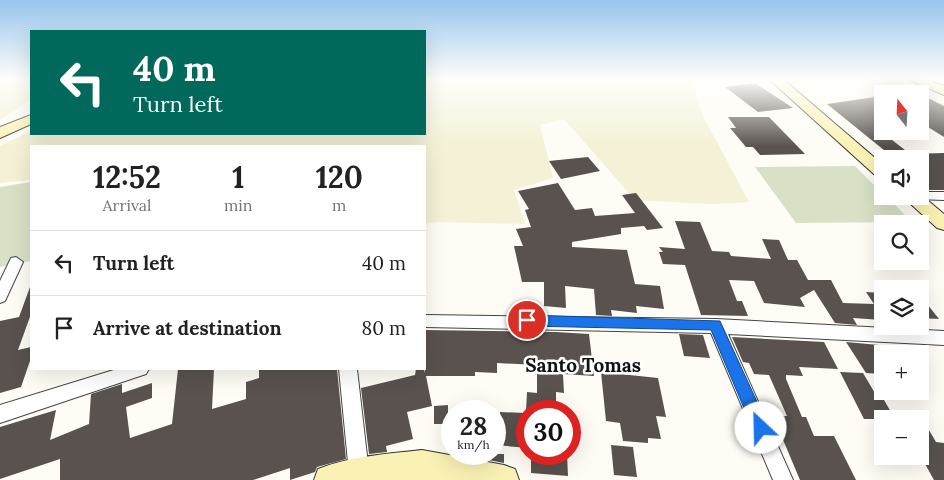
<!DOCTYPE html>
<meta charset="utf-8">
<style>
:root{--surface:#fff;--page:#f6f6f6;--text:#222;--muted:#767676;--line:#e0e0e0}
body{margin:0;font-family:Lora,serif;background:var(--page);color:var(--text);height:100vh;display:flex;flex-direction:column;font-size:19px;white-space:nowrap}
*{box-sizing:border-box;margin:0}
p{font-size:16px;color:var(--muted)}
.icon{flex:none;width:28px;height:28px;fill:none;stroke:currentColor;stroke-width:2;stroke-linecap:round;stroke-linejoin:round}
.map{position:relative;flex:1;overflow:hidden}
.panel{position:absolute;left:30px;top:145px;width:396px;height:225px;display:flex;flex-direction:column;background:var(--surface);border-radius:0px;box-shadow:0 5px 20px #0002}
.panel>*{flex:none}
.hud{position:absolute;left:30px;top:30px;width:396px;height:105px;border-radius:0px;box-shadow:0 5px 20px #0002;background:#00695c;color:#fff;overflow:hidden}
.needle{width:32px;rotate:342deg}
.tools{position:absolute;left:874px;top:85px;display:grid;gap:10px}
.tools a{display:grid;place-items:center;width:55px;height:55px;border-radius:0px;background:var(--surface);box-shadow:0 5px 20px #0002;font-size:25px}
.speed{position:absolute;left:441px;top:400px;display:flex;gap:10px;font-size:25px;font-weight:700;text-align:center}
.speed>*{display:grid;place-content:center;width:65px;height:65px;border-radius:50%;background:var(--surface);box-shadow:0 5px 20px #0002;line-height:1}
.speed small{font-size:12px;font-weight:400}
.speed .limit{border:8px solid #d22;background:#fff;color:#111}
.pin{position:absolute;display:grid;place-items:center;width:42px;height:42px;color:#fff;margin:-21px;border:2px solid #fff;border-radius:50%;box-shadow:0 1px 5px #0007}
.me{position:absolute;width:55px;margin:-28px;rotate:336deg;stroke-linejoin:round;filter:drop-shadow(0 0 4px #0008)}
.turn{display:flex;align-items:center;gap:18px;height:105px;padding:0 20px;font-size:22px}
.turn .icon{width:65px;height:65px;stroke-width:2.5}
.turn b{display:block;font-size:35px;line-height:42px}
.eta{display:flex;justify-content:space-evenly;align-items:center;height:85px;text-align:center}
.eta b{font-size:30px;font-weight:700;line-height:35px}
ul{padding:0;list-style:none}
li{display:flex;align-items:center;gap:15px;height:65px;padding:0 20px;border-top:1px solid var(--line)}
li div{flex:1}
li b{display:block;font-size:19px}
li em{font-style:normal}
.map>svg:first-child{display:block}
.farmland{fill:#f4f1d6}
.cemetery{fill:#d8e1c6}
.building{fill:#59524e}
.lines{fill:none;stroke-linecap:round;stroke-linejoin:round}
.street-casing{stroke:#444;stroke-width:2}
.secondary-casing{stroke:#333;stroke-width:2}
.street{fill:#fff;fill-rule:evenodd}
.secondary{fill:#faf2b4;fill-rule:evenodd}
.route{fill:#1a73e8;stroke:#114b97}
.labels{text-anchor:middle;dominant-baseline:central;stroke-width:5;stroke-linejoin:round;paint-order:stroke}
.near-quarter-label{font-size:19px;font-weight:bold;fill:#111;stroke:#fff}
</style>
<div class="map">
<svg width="944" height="480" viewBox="0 0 944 480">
<rect width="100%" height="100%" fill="#fefcf5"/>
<g class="farmland">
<path d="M0,80H31V99L0,120Z"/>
<path d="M425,80H692L703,116L749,202L712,204L635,200L564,119L540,125L553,178L514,190L525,224L437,222L425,224V146H31V180L0,183V146L31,131V134H425Z"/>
</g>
<g class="cemetery">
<path d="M855,166L882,193V196H886L912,222L796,223L755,167Z"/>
<path d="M31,182V261L0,267V187Z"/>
</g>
<g class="building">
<path d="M755,83L793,108L758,112L725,87Z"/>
<path d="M920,94L944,106V137L920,122Z"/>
<path d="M882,96V132L910,154L944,153V190H928L920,182V159H895L827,104Z"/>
<path d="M728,117H769L805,154L760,155L753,147H746L730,128H736Z"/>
<path d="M588,157L600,171L561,179L549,161Z"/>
<path d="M558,183L575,210L592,208L595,216L635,213L622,195L636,193L663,228L647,230L644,226L621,228V234L572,242V247L627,250L635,284L660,286L664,309L636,306L637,313L611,310L612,316L596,315L594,289L565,286L566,308L544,306V282H522L514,246H523L516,229L531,227L525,210L529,209L518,191Z"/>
<path d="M675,221L700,222L712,251L729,252L731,256L771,259L762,239L779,240L788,260H797L808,280H831L843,303L874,304L866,292L882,293V320L853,318L857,325L835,323L814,290L800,298L805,307L764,303L754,281L729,280L737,301H742L748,316L701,315L685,265L663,264L659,252H663L659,247L685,249Z"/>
<path d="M30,287L31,314L18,350L31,347V358L21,387L0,393V321L19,317Z"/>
<path d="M920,295L939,319L920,318Z"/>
<path d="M425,330L556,332L589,334L594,376L563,374L564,393L556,392V411H526L527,392L537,393V365L497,363V373L475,372V376H426L432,406L407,412L413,439L386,446L387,452L369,454L361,388L415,375L416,369H424L425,373Z"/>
<path d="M679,334L703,335L710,358L684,356Z"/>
<path d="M732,337L824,342L838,369L799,367L803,376L786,375V379L802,417H806L814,436H834L856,480H800L781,435H775L767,416H787L769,375L754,374L749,363L743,362Z"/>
<path d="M846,342L879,345L882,350V374L866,373Z"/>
<path d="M178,369H214L212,409L246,399V382L259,378V369H337L346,459L317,467L315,472L290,480V468L253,480H60V459L0,479V427L56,410L50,440L89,424L91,394L122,384V393L152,383V398L126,407L130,438L172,424Z"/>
<path d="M601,372L658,378L666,417L656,416L661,439L648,438V443L623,441L620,423L606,421Z"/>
<path d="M840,372L863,373L879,400H884L895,419H864Z"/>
<path d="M448,405V424H434V406Z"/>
<path d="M500,412L525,413L528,448L495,445V419H500Z"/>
<path d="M920,415L936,442L944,443V480H934L920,455Z"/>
<path d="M611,445L633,447L637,477L614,475Z"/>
<path d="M456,454H504V463Z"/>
<path d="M531,454H567L568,476L531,473Z"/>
</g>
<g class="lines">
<g class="street-casing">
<g id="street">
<path d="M920,192H944V200L916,199L914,196H920Z"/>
<path d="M16,257L23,262L5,301L0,303V281L11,258Z"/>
<path d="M425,315L716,319L944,331V345L728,334L793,480H773L711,333L425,327Z"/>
<path d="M117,369H149L146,374L0,423V405Z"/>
<path d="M339,369H357L369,473L366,480H352L349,473Z"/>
</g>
</g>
<g class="secondary-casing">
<g id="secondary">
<path d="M770,80H784L882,164V177L876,176Z"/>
<path d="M909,80H927L944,86V95Z"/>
<path d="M31,115V124L0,138V127Z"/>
<path d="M920,194L944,214V230L937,228L902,196H920Z"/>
<path d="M422,450L504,465L515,469L519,480H314L318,469C351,456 387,454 422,450Z"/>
</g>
</g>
<use href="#street" class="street"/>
<use href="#secondary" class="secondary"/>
</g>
<linearGradient id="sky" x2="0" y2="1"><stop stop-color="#96c5ec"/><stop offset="0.54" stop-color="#fffefa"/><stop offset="1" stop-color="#fffefa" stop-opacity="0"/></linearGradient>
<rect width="944" height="147" fill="url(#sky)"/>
<path class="route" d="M527,315L720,321L769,428L766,434L761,436L755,434L711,330L527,326L520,320Z"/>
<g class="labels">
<g class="near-quarter-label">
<text x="583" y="365">Santo Tomas</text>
</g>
</g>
</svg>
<div class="tools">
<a><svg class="needle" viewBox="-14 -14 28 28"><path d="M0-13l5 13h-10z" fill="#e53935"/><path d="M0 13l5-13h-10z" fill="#767676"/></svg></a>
<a><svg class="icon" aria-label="sound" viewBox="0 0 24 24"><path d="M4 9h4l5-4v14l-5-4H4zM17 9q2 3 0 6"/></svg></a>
<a><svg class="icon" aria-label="search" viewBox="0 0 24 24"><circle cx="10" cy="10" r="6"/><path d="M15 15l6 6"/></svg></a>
<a><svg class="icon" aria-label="layers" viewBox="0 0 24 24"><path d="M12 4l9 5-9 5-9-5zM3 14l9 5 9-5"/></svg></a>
<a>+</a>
<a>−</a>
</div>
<div class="speed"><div>28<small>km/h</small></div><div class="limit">30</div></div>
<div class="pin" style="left:527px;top:320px;background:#d93025"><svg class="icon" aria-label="arrive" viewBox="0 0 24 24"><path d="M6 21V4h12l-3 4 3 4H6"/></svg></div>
<svg class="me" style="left:761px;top:428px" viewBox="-20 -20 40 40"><circle r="19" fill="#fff"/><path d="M0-13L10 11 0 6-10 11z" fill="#1a73e8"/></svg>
<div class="hud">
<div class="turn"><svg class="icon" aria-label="left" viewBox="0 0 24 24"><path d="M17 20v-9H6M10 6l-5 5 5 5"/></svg><div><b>40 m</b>Turn left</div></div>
</div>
<section class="panel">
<div class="eta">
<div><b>12:52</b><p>Arrival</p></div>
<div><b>1</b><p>min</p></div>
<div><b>120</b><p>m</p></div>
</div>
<ul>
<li><svg class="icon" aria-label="left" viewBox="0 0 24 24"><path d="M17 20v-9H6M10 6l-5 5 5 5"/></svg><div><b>Turn left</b></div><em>40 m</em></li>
<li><svg class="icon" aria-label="arrive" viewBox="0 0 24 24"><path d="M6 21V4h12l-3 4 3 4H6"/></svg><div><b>Arrive at destination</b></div><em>80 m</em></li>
</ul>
</section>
</div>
